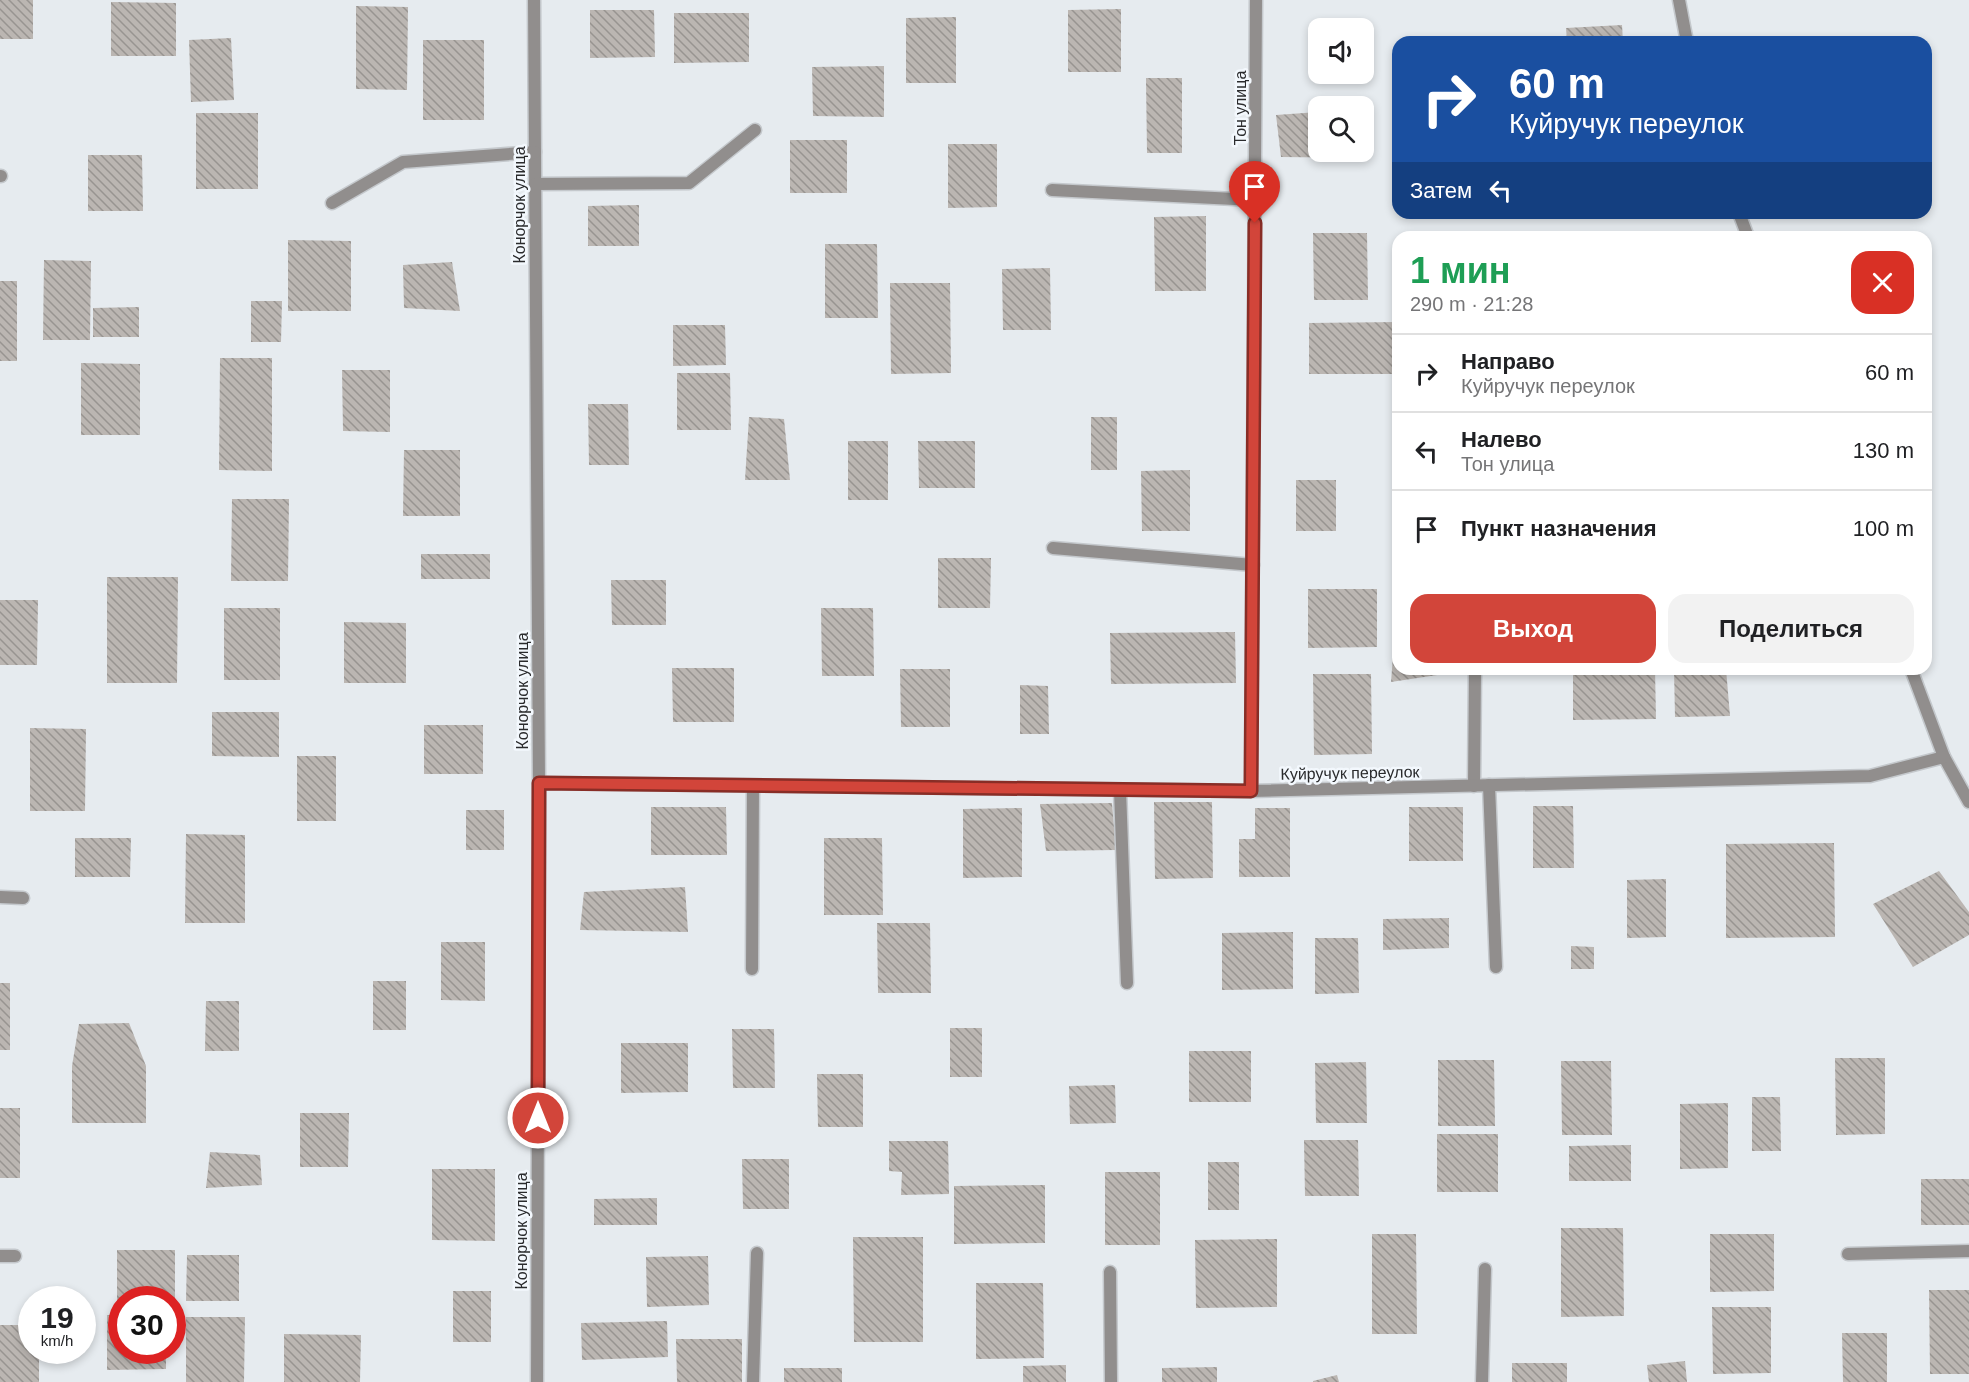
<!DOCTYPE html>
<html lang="ru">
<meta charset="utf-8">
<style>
:root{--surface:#fff;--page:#f2f2f2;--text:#202124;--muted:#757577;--line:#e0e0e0;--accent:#d2453a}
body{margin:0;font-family:Arial,sans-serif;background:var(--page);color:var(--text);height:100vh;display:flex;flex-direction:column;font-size:22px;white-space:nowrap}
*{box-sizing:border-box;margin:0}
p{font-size:20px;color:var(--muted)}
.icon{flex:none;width:33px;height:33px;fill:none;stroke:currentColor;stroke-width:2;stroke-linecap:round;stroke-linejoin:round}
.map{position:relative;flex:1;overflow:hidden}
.details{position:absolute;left:1392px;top:231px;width:540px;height:444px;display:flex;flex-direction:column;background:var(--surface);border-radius:18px;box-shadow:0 3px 9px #0003}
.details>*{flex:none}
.hud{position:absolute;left:1392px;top:36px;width:540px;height:183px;border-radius:18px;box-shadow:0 3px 9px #0003;background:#1a4fa0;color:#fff;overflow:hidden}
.fabs{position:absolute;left:1308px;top:18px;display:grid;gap:12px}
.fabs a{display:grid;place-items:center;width:66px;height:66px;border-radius:12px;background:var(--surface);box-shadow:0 3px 9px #0003;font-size:30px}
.speed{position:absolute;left:18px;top:1286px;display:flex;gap:12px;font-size:30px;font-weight:700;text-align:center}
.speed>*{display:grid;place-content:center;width:78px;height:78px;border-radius:50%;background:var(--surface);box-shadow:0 3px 9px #0003;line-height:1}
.speed small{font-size:15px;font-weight:400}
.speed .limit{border:9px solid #d22;background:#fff;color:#111}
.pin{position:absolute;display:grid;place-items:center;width:51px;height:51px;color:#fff;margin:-62px -26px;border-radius:50% 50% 50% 0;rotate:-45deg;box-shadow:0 0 6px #0007}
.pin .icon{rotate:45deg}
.me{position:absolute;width:66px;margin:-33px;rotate:0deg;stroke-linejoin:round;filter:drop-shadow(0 0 4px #0008)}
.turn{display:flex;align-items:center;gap:21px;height:126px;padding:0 18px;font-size:27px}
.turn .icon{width:78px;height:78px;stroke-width:2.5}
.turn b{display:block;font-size:42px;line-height:51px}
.then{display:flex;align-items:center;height:57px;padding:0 18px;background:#0003;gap:12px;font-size:22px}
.round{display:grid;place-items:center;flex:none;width:63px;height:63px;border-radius:18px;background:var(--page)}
.headline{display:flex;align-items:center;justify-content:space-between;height:102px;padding:0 18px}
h1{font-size:36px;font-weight:800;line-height:45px;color:#1e9e55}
.primary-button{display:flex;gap:12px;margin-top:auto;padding:12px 18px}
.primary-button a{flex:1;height:69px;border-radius:18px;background:var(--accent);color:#fff;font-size:24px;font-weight:800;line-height:69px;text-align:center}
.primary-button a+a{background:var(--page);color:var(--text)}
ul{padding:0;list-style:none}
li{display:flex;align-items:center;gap:18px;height:78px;padding:0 18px;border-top:2px solid var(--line)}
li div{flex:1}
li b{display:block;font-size:22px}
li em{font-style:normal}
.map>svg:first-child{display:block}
.building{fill:url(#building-back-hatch)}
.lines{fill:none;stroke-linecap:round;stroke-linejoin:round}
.lane-casing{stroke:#c4c8cc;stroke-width:15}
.street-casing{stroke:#c4c8cc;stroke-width:15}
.lane{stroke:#918e8d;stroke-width:12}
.street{stroke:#918e8d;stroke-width:12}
.route-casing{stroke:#882d26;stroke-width:15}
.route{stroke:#d2453a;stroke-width:10}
.labels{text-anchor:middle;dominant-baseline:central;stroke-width:5;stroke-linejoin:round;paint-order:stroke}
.street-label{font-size:16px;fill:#2a2b2d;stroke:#f3f8fd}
</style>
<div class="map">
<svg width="1969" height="1382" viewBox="0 0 1969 1382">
<defs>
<pattern id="building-back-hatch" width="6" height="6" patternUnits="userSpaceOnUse" patternTransform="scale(1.5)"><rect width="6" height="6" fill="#bbb6b2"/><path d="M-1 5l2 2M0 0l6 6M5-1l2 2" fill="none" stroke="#989491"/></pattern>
</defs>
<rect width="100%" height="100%" fill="#e6ebef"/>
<g class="building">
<rect x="0" y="0" width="33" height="39"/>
<path d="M111,2L176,3V56H111Z"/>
<path d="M356,6L408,7L407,90L356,89Z"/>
<path d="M1121,9V72H1068V10Z"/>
<path d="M590,10H654L655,57L590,58Z"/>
<path d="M674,13H749V62L674,63Z"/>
<path d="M956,17V83H906V18Z"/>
<path d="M1622,25L1623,42H1567L1566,28Z"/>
<path d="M1467,36V42H1421V40Z"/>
<path d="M231,38L234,100L191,102L189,40Z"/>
<rect x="423" y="40" width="61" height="80"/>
<path d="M884,66V117L813,116L812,67Z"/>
<path d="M1146,78H1182V153H1147Z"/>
<path d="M1318,112V152H1364L1365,125L1371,158L1281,157L1276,115Z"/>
<rect x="196" y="113" width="62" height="76"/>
<rect x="790" y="140" width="57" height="53"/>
<path d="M948,144H997V207L948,208Z"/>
<path d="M88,155H142L143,211H88Z"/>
<path d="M639,205V246H588V206Z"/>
<path d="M1206,216V291H1155L1154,217Z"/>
<path d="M1313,233H1367L1368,300H1314Z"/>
<path d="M288,240L351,241V311H288Z"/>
<path d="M825,244H877L878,318H825Z"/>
<path d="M44,260L91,261L90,340H43Z"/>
<path d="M452,262L460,311L404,308L403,265Z"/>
<path d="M1050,268L1051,330H1003L1002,269Z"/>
<rect x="0" y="281" width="17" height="80"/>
<path d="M890,283H950L951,373L891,374Z"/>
<path d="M251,301H282L281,342H251Z"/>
<path d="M139,307V337H93V308Z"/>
<path d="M1398,322V374H1309V323Z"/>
<path d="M673,325H725L726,365L673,366Z"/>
<path d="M220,358H272V471L219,470Z"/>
<path d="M81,363L140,364V435H81Z"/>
<path d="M342,370H390V432L343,431Z"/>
<path d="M677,373H730L731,430H677Z"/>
<path d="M588,404H628L629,465H589Z"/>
<path d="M749,417L784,419L790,480H745Z"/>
<rect x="1091" y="417" width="26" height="53"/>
<rect x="848" y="441" width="40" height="59"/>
<path d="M918,441H975V488H919Z"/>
<path d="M404,450H460V516H403Z"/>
<path d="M1190,470V531H1142L1141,471Z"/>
<rect x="1296" y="480" width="40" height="51"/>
<path d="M232,499H289L288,581H231Z"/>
<rect x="421" y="554" width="69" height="25"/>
<path d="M938,558H991L990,608H938Z"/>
<path d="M107,577H178L177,683H107Z"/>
<path d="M611,580H666V625H612Z"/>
<path d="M1308,589H1377V647L1308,648Z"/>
<path d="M0,600H38L37,665H0Z"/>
<rect x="224" y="608" width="56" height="72"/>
<path d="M821,608H873L874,676H822Z"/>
<path d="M344,622L406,623V683H344Z"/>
<path d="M1235,632L1236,683L1111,684L1110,633Z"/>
<path d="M1394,643H1398V669H1456L1457,672L1391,682Z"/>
<path d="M672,668H734V722H673Z"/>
<path d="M900,669H950V727H901Z"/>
<path d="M1573,669H1655L1656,719L1573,720Z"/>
<path d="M1674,669H1726L1730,716L1675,717Z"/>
<path d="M1313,674H1371L1372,754L1314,755Z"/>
<path d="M1020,685L1048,686L1049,734H1020Z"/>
<path d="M212,712H279V757L212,756Z"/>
<rect x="424" y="725" width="59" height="49"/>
<path d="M30,728L86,729L85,811H30Z"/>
<rect x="297" y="756" width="39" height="65"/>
<path d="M1154,802H1212L1213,878L1155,879Z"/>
<path d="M1112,803L1116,850L1046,851L1040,804Z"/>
<path d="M1533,806H1573L1574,868H1533Z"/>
<path d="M651,807H726L727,855H651Z"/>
<rect x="1409" y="807" width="54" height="54"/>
<path d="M1022,808V877L963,878V809Z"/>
<path d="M1255,808H1290V877H1239V839H1255Z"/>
<rect x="466" y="810" width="38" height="40"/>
<path d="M186,834L245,835V923H185Z"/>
<path d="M75,838H131L130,877H75Z"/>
<path d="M824,838H882L883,915H824Z"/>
<path d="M1834,843L1835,937L1726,938V844Z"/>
<path d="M1939,871L1969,912V935L1913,967L1873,904Z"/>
<path d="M1666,879V937L1627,938V880Z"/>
<path d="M685,887L688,932L580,930L584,892Z"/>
<path d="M1449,918V948L1383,950V919Z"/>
<path d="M877,923H930L931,993H878Z"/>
<path d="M1293,932V989L1222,990V933Z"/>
<path d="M1315,938H1358L1359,993L1315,994Z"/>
<path d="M441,942H485V1001L441,1000Z"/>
<path d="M1571,946L1594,947V969H1571Z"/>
<rect x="373" y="981" width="33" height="49"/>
<rect x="0" y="983" width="10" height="67"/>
<path d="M206,1001H239V1051H205Z"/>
<path d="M129,1023L146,1066V1123H72V1066L79,1024Z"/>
<rect x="950" y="1028" width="32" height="49"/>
<path d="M732,1029H774L775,1088H733Z"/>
<path d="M621,1043H688V1092L621,1093Z"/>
<rect x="1189" y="1051" width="62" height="51"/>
<path d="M1835,1058H1885V1134L1836,1135Z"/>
<path d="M1438,1060H1494L1495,1126H1438Z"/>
<path d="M1561,1061H1611L1612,1135H1562Z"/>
<path d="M1366,1062L1367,1123H1316L1315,1063Z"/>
<path d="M817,1074H863V1127H818Z"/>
<path d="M1115,1085L1116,1123L1070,1124L1069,1086Z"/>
<path d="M1752,1097H1780L1781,1151H1752Z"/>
<path d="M1728,1103V1168L1680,1169V1104Z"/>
<rect x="0" y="1108" width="20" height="70"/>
<path d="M300,1113H349L348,1167H300Z"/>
<rect x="1437" y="1134" width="61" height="58"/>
<path d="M1304,1140H1358L1359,1196H1305Z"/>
<path d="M889,1141H948L949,1194L901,1195L902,1172L889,1171Z"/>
<path d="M1631,1145V1181H1569V1146Z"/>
<path d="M210,1152L260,1155L262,1185L206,1188Z"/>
<path d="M742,1159H789V1209H743Z"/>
<rect x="1208" y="1162" width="31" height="48"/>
<path d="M432,1169H495V1241L432,1240Z"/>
<rect x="1105" y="1172" width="55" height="73"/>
<rect x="1921" y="1179" width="48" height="46"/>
<path d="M1045,1185V1243L954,1244V1186Z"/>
<path d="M657,1198V1225H594V1199Z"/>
<path d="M1561,1228H1623L1624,1316L1561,1317Z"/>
<path d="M1372,1234H1416L1417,1334H1372Z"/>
<path d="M1710,1234H1774V1291L1710,1292Z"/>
<path d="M853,1237H923V1342H854Z"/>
<path d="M1277,1239V1307L1196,1308L1195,1240Z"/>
<path d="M117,1250H175V1304H172V1299H122V1306H117Z"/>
<path d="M187,1255H239V1301H186Z"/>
<path d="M708,1256L709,1305L647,1307L646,1257Z"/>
<path d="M976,1283H1043L1044,1358L976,1359Z"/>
<path d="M1929,1290H1969V1374H1930Z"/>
<rect x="453" y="1291" width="38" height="51"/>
<path d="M1712,1307H1771V1373L1713,1374Z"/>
<path d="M107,1315H122V1350H166V1369L107,1370Z"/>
<path d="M186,1317H245L244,1382H186Z"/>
<path d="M667,1321L668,1357L582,1360L581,1323Z"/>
<path d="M0,1325H32V1350H39V1382H0Z"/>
<path d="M1842,1333H1887V1382H1843Z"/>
<path d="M284,1334L361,1335L360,1382H284Z"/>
<path d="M676,1339H742V1382H677Z"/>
<path d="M1685,1361L1687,1382H1649L1647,1365Z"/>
<rect x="1512" y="1363" width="55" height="19"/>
<path d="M1066,1365V1382H1023V1366Z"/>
<path d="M1217,1367V1382H1162V1368Z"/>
<rect x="784" y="1368" width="58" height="14"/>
<path d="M1337,1375L1339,1382H1313V1381Z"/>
</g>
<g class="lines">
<g class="lane-casing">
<g id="lane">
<path d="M1052,190L1255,200"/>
<path d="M1053,548L1253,565"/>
<path d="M1489,785L1496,967"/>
<path d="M1474,786L1475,669"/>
<path d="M1120,790L1127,983"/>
<path d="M752,969L753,786"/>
<path d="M1110,1272L1111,1382"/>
<path d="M753,1382L757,1253"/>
<path d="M1482,1382L1485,1269"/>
</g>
</g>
<g class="street-casing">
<g id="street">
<path d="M534,0L539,783L537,1382"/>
<path d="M1679,0L1687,42"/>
<path d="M0,176H1"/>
<path d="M535,184L689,183L755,130"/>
<path d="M332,203L403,162L535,152"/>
<path d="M1739,213L1748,237"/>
<path d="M1911,669L1944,757L1969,802"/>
<path d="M539,783L1251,791L1870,776L1944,757"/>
<path d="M1251,791L1256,0"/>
<path d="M0,897L23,898"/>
<path d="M1848,1254L1969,1251"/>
<path d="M0,1256H15"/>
</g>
</g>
<use href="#lane" class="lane"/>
<use href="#street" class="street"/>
</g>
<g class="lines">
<g class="route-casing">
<path id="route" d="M538,1118L539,783L1251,791L1255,223"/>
</g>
<use href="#route" class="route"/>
</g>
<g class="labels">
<g class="street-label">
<text transform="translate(1240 108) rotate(-90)">Тон улица</text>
<text transform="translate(519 205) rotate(-90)">Конорчок улица</text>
<text transform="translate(522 691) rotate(-90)">Конорчок улица</text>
<text transform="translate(1350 773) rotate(-1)">Куйручук переулок</text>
<text transform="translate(521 1231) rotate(-90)">Конорчок улица</text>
</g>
</g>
</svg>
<div class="fabs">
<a><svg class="icon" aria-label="sound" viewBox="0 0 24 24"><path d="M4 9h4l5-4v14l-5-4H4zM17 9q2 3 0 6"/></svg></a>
<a><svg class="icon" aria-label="search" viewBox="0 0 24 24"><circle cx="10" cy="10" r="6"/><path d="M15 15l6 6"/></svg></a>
</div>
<div class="speed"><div>19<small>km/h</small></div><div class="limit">30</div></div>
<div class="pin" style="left:1255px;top:223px;background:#d93025"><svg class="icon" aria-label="arrive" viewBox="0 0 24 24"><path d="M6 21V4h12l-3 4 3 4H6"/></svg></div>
<svg class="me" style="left:538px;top:1118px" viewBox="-20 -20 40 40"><circle r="17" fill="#d2453a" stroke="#fff" stroke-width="3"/><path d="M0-11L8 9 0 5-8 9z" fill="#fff"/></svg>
<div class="hud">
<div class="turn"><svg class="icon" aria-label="right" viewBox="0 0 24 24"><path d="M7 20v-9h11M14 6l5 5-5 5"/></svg><div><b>60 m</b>Куйручук переулок</div></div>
<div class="then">Затем<svg class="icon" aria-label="left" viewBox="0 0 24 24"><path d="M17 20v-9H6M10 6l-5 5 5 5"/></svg></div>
</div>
<section class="details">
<div class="headline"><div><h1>1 мин</h1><p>290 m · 21:28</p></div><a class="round" style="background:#d93025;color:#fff"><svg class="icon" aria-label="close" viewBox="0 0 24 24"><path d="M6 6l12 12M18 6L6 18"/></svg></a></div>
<ul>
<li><svg class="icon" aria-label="right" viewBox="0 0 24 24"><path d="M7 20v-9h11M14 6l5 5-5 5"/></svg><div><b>Направо</b><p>Куйручук переулок</p></div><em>60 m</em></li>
<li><svg class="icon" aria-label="left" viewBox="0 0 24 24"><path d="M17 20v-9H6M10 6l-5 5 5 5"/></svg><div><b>Налево</b><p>Тон улица</p></div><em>130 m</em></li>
<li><svg class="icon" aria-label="arrive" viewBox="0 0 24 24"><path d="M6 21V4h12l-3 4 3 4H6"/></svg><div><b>Пункт назначения</b></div><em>100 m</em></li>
</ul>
<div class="primary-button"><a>Выход</a><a>Поделиться</a></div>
</section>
</div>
